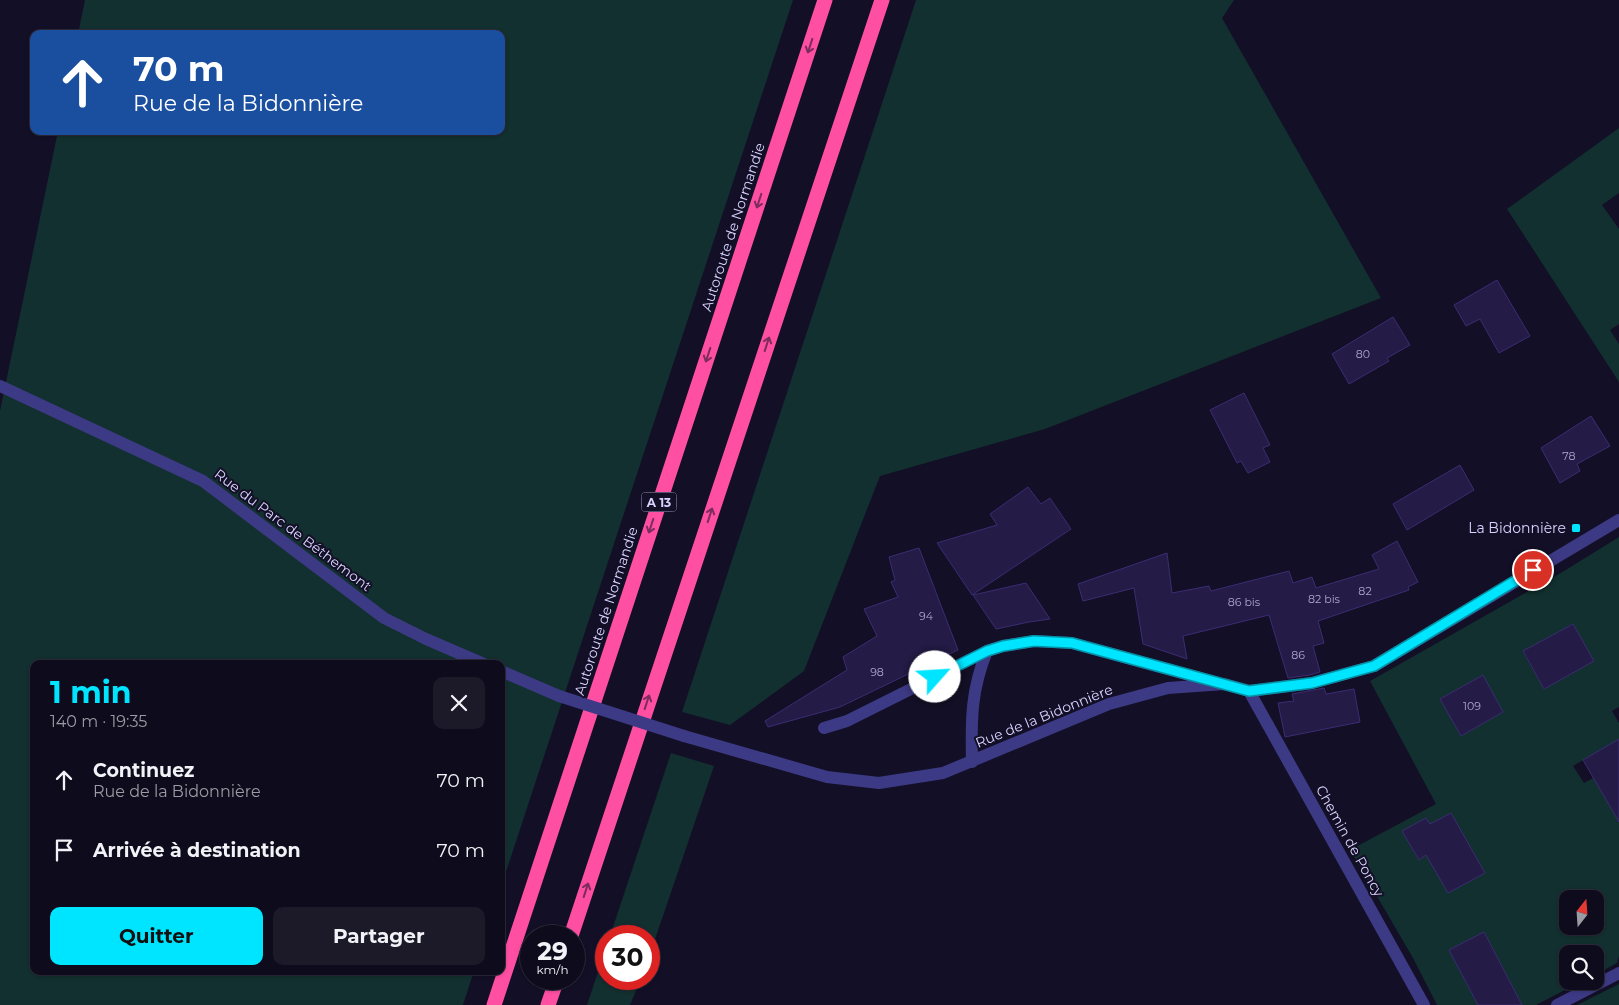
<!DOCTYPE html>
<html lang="fr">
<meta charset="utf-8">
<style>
:root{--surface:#0e0b1c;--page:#1c1929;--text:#f1f3f6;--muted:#9b9ba3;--line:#2e2b3b;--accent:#00e5ff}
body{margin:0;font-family:Montserrat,sans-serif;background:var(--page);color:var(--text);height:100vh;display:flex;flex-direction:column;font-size:19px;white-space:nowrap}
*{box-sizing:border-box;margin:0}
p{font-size:16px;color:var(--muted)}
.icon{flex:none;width:28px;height:28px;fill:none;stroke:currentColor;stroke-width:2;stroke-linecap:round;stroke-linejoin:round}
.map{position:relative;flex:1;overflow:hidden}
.side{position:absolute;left:30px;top:660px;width:475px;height:315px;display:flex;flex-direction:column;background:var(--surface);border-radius:10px;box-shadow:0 1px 4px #0004,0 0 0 1px var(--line)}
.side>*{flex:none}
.guide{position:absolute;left:30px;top:30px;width:475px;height:105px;border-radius:10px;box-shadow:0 1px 4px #0004,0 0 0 1px var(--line);background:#1a4fa0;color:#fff;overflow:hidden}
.needle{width:32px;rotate:17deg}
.buttons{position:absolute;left:1559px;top:890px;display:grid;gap:10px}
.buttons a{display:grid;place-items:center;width:45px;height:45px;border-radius:10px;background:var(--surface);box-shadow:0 1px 4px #0004,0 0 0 1px var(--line);font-size:25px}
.speed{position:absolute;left:520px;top:925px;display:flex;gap:10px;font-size:25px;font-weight:700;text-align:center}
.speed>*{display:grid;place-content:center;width:65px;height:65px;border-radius:50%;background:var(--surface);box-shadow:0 1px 4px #0004,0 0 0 1px var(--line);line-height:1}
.speed small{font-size:12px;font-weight:400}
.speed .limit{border:8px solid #d22;background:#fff;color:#111}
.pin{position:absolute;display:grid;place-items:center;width:42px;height:42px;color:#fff;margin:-21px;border:2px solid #fff;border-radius:50%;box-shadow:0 1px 5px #0007}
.me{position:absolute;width:55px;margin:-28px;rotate:64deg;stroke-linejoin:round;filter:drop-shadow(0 0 4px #0008)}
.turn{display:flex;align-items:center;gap:18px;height:105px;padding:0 20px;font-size:22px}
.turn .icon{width:65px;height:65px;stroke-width:2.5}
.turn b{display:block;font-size:35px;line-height:42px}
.round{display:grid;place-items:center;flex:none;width:52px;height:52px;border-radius:10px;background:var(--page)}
.headline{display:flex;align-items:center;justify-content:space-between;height:85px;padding:0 20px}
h1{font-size:30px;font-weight:700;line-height:38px;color:var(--accent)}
.primary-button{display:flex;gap:10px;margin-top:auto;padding:10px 20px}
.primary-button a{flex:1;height:58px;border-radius:10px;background:var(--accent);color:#111;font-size:20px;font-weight:700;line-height:58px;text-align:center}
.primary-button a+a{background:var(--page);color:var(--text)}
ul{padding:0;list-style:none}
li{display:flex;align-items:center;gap:15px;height:70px;padding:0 20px}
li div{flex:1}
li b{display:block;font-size:19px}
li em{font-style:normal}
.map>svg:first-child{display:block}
.green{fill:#12302f;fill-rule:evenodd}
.building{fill:#241b47;stroke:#3b2d73}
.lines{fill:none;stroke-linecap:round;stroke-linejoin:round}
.minor{stroke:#3d3a85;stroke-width:12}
.highway{stroke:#ff4fa3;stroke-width:15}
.minor-bridge{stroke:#3d3a85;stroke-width:12}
.oneway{stroke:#7d2c5e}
.route-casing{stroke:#0095a6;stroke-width:12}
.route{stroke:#00e5ff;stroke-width:9}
.poi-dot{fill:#00e5ff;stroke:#130f26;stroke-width:2}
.labels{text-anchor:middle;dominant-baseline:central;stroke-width:4;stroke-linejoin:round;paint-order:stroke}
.number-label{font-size:11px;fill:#aca6d1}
.shield{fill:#130f26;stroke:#9e99be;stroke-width:1}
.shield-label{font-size:12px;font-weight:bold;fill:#d9d4ff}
.street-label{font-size:14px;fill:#d9d4ff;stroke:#130f26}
.poi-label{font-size:14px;fill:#d9d4ff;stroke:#130f26;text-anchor:end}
</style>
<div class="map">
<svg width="1619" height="1005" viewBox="0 0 1619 1005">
<rect width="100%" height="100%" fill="#130f26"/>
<g class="green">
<path d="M85,0H793L501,887V664H34V971H474L463,1005H0V411L58,131H501V34H78Z"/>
<path d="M916,0H1234L1222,18L1381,298L1045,429L880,476L804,671L730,725L682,712Z"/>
<path d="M1619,128V193L1602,205L1619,229V324L1610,330L1619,344V382L1507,209Z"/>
<path d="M1619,537V707L1612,711L1619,723V759L1610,744L1573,766L1584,783L1593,778L1619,815V956L1617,963L1595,975V954H1568V981H1582L1536,1005H1522L1484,932L1449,950L1478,1005H1437L1413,958L1350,850L1436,804L1370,681L1564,571ZM1573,624L1593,661L1544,689L1523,652ZM1483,676L1503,712L1461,736L1440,699ZM1451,813L1484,873L1448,893L1427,855L1418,859L1402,831L1426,818L1430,825ZM1568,899H1595V926H1568Z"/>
<path d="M671,753L714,766L649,957V936H610Z"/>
<path d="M606,948V979H641L630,1005H587Z"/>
<path d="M1619,984V1005H1577Z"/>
</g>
<g class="building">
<path d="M1497,280L1530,336L1499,353L1480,319L1466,326L1454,305Z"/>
<path d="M1393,317L1410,345L1387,358L1389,361L1349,384L1332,354Z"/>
<path d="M1244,393L1270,445L1263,448L1270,462L1248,473L1241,461L1237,463L1210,410Z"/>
<path d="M1591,416L1610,446L1577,464L1580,471L1560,483L1541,448Z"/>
<path d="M1460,465L1474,490L1407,530L1393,504Z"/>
<path d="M1028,487L1041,504L1050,498L1071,529L972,595L937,543L997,525L990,514Z"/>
<path d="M1397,541L1418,582L1408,587L1409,590L1318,621L1324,643L1313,646L1320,672L1310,675L1288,678L1269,615L1183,636L1187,659L1143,644L1134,588L1083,601L1078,584L1167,553L1172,593L1209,586L1211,591L1289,571L1293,583L1312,577L1316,588L1379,569L1372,555Z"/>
<path d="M919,548L958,650L840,707L768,727L765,721L847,670L843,657L877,636L864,609L898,597L891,582L895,580L889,557Z"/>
<path d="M1026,583L1050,619L1029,622L996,629L973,595Z"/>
<path d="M1573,624L1594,661L1544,689L1523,651Z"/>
<path d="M1483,675L1503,712L1461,736L1440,699Z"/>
<path d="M1324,688L1326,694L1354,689L1360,722L1285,737L1278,703L1294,701L1292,694Z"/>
<path d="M1619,739V822L1583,760Z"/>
<path d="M1451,813L1485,873L1448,893L1426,855L1419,860L1402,831L1426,818L1430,824Z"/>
<path d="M1484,932L1522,1005H1478L1449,950Z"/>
</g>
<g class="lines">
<g class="minor">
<path d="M0,386L203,481L384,618L426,639L484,664"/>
<path d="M501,671L559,696"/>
<path d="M1249,691L1424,1005"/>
<path d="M824,728L847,721L987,651L1003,646L1034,641L1072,643L1215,682"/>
<path d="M684,736L827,777L879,783L943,773L1109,704L1168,688L1224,684L1249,691L1312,683L1374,666L1619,520"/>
<path d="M972,762C971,720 971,690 987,651"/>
<path d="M1557,1005L1619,973"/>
</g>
<g class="highway">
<path d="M571,936L882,0"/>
<path d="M494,1005L825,0"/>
<path d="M548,1005L557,979"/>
</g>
<path class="minor-bridge" d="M559,696L684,736"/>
</g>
<defs><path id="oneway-shaft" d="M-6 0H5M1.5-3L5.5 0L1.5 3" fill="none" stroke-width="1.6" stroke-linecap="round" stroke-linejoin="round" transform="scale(1.25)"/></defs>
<g class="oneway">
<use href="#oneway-shaft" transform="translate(810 46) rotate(108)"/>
<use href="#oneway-shaft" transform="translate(759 201) rotate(108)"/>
<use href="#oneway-shaft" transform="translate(767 344) rotate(-72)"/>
<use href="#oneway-shaft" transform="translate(708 355) rotate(108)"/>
<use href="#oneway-shaft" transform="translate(710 515) rotate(-72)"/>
<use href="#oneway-shaft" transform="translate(651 526) rotate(108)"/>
<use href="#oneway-shaft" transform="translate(647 702) rotate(-72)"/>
<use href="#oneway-shaft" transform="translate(586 890) rotate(-72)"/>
</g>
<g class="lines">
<g class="route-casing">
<path id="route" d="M935,677L987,651L1003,646L1034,641L1072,643L1249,691L1312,683L1374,666L1533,570"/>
</g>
<use href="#route" class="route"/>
</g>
<rect class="poi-dot" x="1571" y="523" width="10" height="10" rx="2.5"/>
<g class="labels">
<g class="number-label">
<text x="1363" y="354">80</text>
<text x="1569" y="456">78</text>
<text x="1365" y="591">82</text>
<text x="1324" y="599">82 bis</text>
<text x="1244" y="602">86 bis</text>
<text x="926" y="616">94</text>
<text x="1298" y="655">86</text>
<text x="877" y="672">98</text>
<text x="1472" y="706">109</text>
</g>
<rect class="shield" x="641.5" y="492.5" width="35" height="19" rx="4"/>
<g class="shield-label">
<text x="659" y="502">A 13</text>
</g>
<g class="street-label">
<text transform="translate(733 227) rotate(-72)">Autoroute de Normandie</text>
<text transform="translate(293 530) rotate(37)">Rue du Parc de Béthemont</text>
<text transform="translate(606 611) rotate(-72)">Autoroute de Normandie</text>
<text transform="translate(1044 716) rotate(-22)">Rue de la Bidonnière</text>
<text transform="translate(1350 841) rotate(61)">Chemin de Poncy</text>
</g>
<g class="poi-label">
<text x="1566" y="528">La Bidonnière</text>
</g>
</g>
</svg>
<div class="buttons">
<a><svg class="needle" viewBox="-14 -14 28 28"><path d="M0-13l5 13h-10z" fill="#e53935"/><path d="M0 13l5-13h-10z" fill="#9b9ba3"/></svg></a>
<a><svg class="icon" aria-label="search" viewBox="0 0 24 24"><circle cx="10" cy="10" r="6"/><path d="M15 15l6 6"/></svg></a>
</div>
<div class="speed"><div>29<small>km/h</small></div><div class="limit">30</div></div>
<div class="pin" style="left:1533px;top:570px;background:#d93025"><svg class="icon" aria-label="arrive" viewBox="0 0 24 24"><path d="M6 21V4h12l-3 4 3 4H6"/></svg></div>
<svg class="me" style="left:935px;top:677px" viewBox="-20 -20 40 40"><circle r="19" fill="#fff"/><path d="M0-13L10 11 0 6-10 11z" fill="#00e5ff"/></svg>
<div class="guide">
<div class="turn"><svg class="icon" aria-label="ahead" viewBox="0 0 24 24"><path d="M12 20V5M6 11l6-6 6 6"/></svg><div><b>70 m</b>Rue de la Bidonnière</div></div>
</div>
<section class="side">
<div class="headline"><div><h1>1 min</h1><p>140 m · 19:35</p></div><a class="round"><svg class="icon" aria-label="close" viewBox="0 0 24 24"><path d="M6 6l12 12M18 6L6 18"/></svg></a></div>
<ul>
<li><svg class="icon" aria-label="ahead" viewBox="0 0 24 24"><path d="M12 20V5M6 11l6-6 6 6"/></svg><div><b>Continuez</b><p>Rue de la Bidonnière</p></div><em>70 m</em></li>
<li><svg class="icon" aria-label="arrive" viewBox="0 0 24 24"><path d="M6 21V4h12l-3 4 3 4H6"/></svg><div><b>Arrivée à destination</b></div><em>70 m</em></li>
</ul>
<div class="primary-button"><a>Quitter</a><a>Partager</a></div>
</section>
</div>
